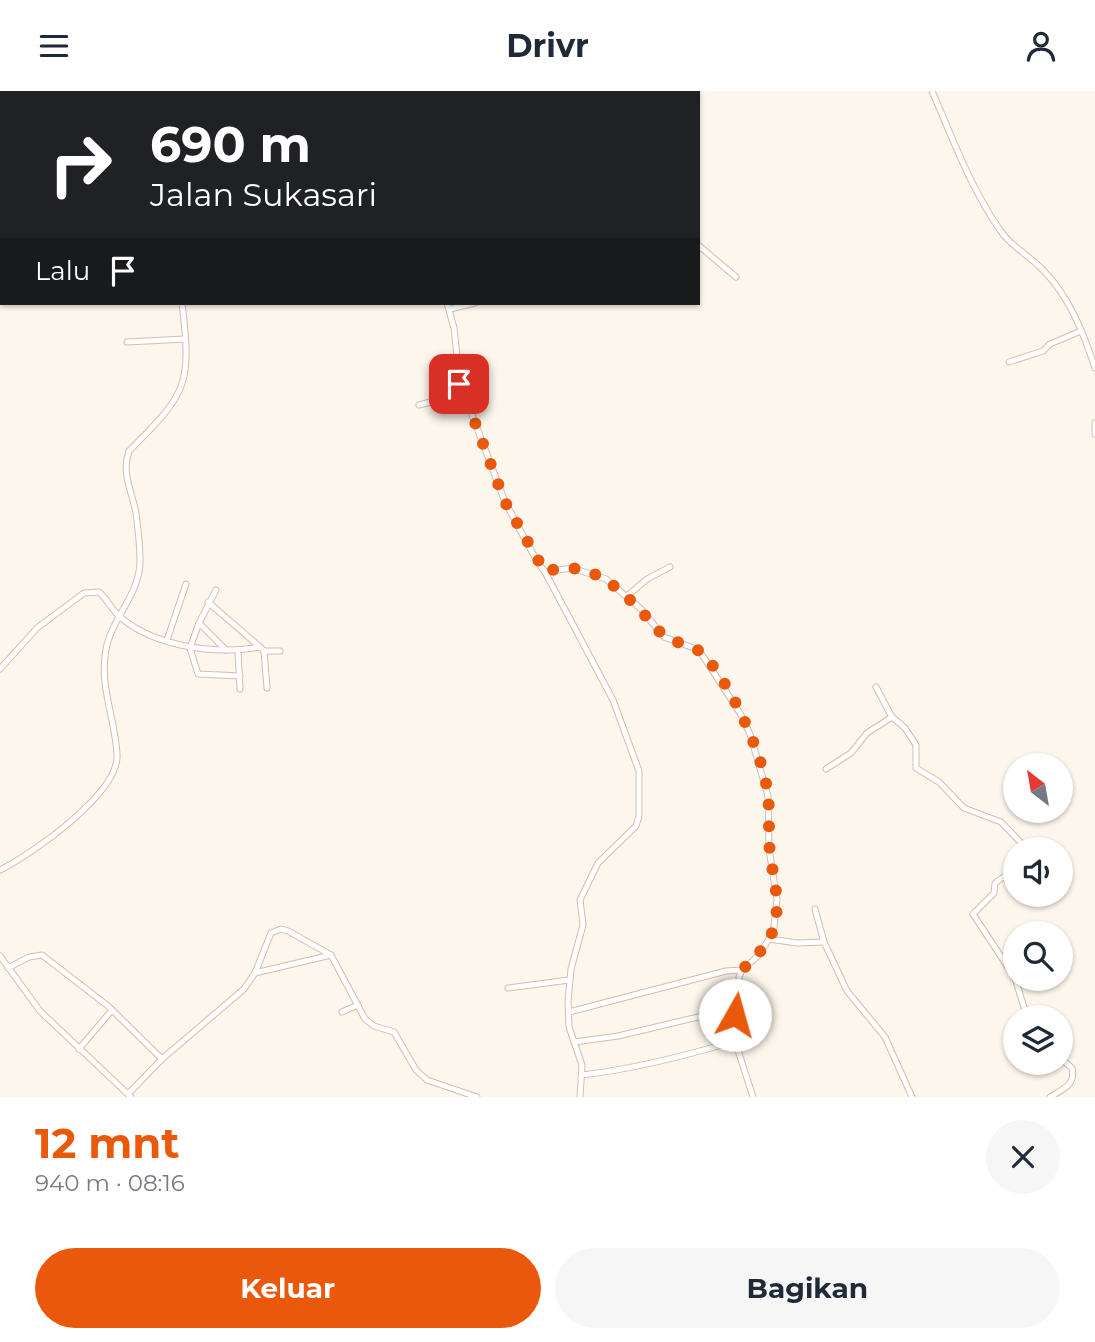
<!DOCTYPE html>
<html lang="id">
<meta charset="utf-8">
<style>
:root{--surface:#fff;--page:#f6f6f7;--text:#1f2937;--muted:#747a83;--accent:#ea580c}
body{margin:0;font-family:Montserrat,sans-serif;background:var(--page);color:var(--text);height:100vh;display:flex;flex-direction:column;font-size:26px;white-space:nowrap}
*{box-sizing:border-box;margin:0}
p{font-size:23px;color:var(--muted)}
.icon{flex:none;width:38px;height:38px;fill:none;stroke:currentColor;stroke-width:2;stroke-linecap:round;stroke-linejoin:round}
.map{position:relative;height:1006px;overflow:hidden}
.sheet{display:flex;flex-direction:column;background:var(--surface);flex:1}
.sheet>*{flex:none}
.guide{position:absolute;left:0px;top:0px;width:700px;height:214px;box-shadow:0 2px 5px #0004;background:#202124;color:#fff;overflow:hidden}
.needle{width:46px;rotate:329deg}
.fabs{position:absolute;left:1003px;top:662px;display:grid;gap:14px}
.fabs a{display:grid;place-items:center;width:70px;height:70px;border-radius:50%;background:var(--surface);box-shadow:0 2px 5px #0004;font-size:35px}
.pin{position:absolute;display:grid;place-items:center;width:60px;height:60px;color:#fff;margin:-30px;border-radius:14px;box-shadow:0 4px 10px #0006}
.me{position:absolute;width:77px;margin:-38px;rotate:7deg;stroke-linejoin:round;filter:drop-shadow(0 0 5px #0008)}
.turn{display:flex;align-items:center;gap:24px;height:147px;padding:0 35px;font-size:32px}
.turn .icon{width:91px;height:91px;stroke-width:2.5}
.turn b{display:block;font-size:49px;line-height:60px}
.then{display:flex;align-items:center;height:66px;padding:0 35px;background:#0003;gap:14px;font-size:26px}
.round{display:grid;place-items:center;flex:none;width:74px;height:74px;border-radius:37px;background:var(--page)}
.head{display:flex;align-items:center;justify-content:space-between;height:119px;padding:0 35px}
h1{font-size:42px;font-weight:700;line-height:52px;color:var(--accent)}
.action{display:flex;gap:14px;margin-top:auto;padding:14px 35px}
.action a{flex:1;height:80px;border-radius:42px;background:var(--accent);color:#fff;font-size:28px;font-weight:700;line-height:80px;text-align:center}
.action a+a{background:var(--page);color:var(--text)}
header{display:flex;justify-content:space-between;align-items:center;height:91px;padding:0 35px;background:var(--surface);font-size:32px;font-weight:700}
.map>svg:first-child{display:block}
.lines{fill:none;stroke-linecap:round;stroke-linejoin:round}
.street-casing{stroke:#d1beb0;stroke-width:7}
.street{stroke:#fff;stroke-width:5}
.route{stroke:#ea580c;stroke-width:12;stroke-dasharray:0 21.6}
</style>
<header><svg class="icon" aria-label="menu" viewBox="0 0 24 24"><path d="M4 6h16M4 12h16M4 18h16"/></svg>Drivr<svg class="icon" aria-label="person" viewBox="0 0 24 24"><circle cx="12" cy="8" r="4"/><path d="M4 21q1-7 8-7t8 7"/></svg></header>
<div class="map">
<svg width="1095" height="1006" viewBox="0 0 1095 1006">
<rect width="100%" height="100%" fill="#fdf6ec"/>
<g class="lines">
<g class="street-casing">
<g id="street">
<path d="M148,0V2"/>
<path d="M273,0L274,2"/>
<path d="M534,0L535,2"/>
<path d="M932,0C952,46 971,98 1000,139C1011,156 1029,164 1043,179C1069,205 1084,243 1095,277"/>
<path d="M185,2L191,0"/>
<path d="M698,154L736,186"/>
<path d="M447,212L454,237L461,303L471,321L505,411L538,472L545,481L572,477L606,488L641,518L664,546L699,559L740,622L750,643L768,705L769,758L777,808L774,836L769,848L759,864L742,879L739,886L740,903L736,917L735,950L753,1006"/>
<path d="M450,218L475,212"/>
<path d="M127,251L185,248"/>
<path d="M1009,271L1043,260L1050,253L1081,240"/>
<path d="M419,314L461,303"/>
<path d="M1095,332V343"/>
<path d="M545,481L613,609L639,680V725L636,735L598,772L580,809L583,834L571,878L568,910L569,936L582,974L580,1006"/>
<path d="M627,505L647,488L670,476"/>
<path d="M208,511L260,556"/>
<path d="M199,532L216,499"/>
<path d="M167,549L186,493"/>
<path d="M226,559L199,532L190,557L198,583L240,585"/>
<path d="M238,560L240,598"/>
<path d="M264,560L267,597"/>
<path d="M0,578L37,537L84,502L99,501C107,508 112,519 120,526C155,556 217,564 260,556L264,560H280"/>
<path d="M876,596L892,626L905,637L916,654V677L939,691L964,717L1001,731L1027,758"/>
<path d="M826,678L851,662L867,642L892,626"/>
<path d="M1015,778L995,792L994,802L973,823L1015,887"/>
<path d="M0,779C32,763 120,702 117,663C115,627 99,595 106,558C112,527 140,503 140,470C140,455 138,437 136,422C132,400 121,383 129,360C187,302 192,295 182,212"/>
<path d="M815,818L824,851L847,900L885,946L912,1006"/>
<path d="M769,848L797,852L824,851"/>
<path d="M0,865L40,920L131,1006"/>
<path d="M8,877L29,866L42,864L108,915L162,968"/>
<path d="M255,882L331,864"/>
<path d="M1015,887L1027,926"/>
<path d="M508,897L569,889"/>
<path d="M342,921L358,914"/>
<path d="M569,921L726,880L742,879"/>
<path d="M574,951L618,945L736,917"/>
<path d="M79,958L112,919"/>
<path d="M582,984C634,978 685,965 735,950"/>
<path d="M128,1003L162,968L244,898L255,882L271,842L281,838L288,840L331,864L365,928L374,935L394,941L416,979L427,989L477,1006"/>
<path d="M1050,1006C1063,998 1076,994 1072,977L1060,967"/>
</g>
</g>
<use href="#street" class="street"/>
</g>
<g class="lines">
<path class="route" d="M459,293L461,303L471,321L505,411L545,481C595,464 629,507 659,540C672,554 692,551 705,565C732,596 763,663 768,704C770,723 768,743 770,762C773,787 781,810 774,836C767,859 753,865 740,882V906L735,924"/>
</g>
</svg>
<div class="fabs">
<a><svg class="needle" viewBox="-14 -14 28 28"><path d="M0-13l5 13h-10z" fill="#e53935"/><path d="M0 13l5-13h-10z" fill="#747a83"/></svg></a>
<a><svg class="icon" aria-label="sound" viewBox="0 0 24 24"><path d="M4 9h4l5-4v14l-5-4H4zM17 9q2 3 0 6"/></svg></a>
<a><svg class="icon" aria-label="search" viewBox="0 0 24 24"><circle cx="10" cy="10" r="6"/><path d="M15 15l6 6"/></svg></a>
<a><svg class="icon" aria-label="layers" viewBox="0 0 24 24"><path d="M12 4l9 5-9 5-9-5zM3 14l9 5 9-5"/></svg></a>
</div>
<div class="pin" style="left:459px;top:293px;background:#d93025"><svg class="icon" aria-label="arrive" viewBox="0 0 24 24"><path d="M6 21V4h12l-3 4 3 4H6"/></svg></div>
<svg class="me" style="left:735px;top:924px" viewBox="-20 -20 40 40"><circle r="19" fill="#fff"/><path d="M0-13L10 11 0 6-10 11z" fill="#ea580c"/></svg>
<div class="guide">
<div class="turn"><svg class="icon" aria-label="right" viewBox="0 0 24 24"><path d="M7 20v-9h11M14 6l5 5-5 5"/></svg><div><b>690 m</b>Jalan Sukasari</div></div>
<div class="then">Lalu<svg class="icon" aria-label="arrive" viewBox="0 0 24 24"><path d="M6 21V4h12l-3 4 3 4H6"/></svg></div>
</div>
</div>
<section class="sheet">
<div class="head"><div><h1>12 mnt</h1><p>940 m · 08:16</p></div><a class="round"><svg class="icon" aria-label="close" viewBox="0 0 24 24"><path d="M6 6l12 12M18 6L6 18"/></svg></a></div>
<div class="action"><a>Keluar</a><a>Bagikan</a></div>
</section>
